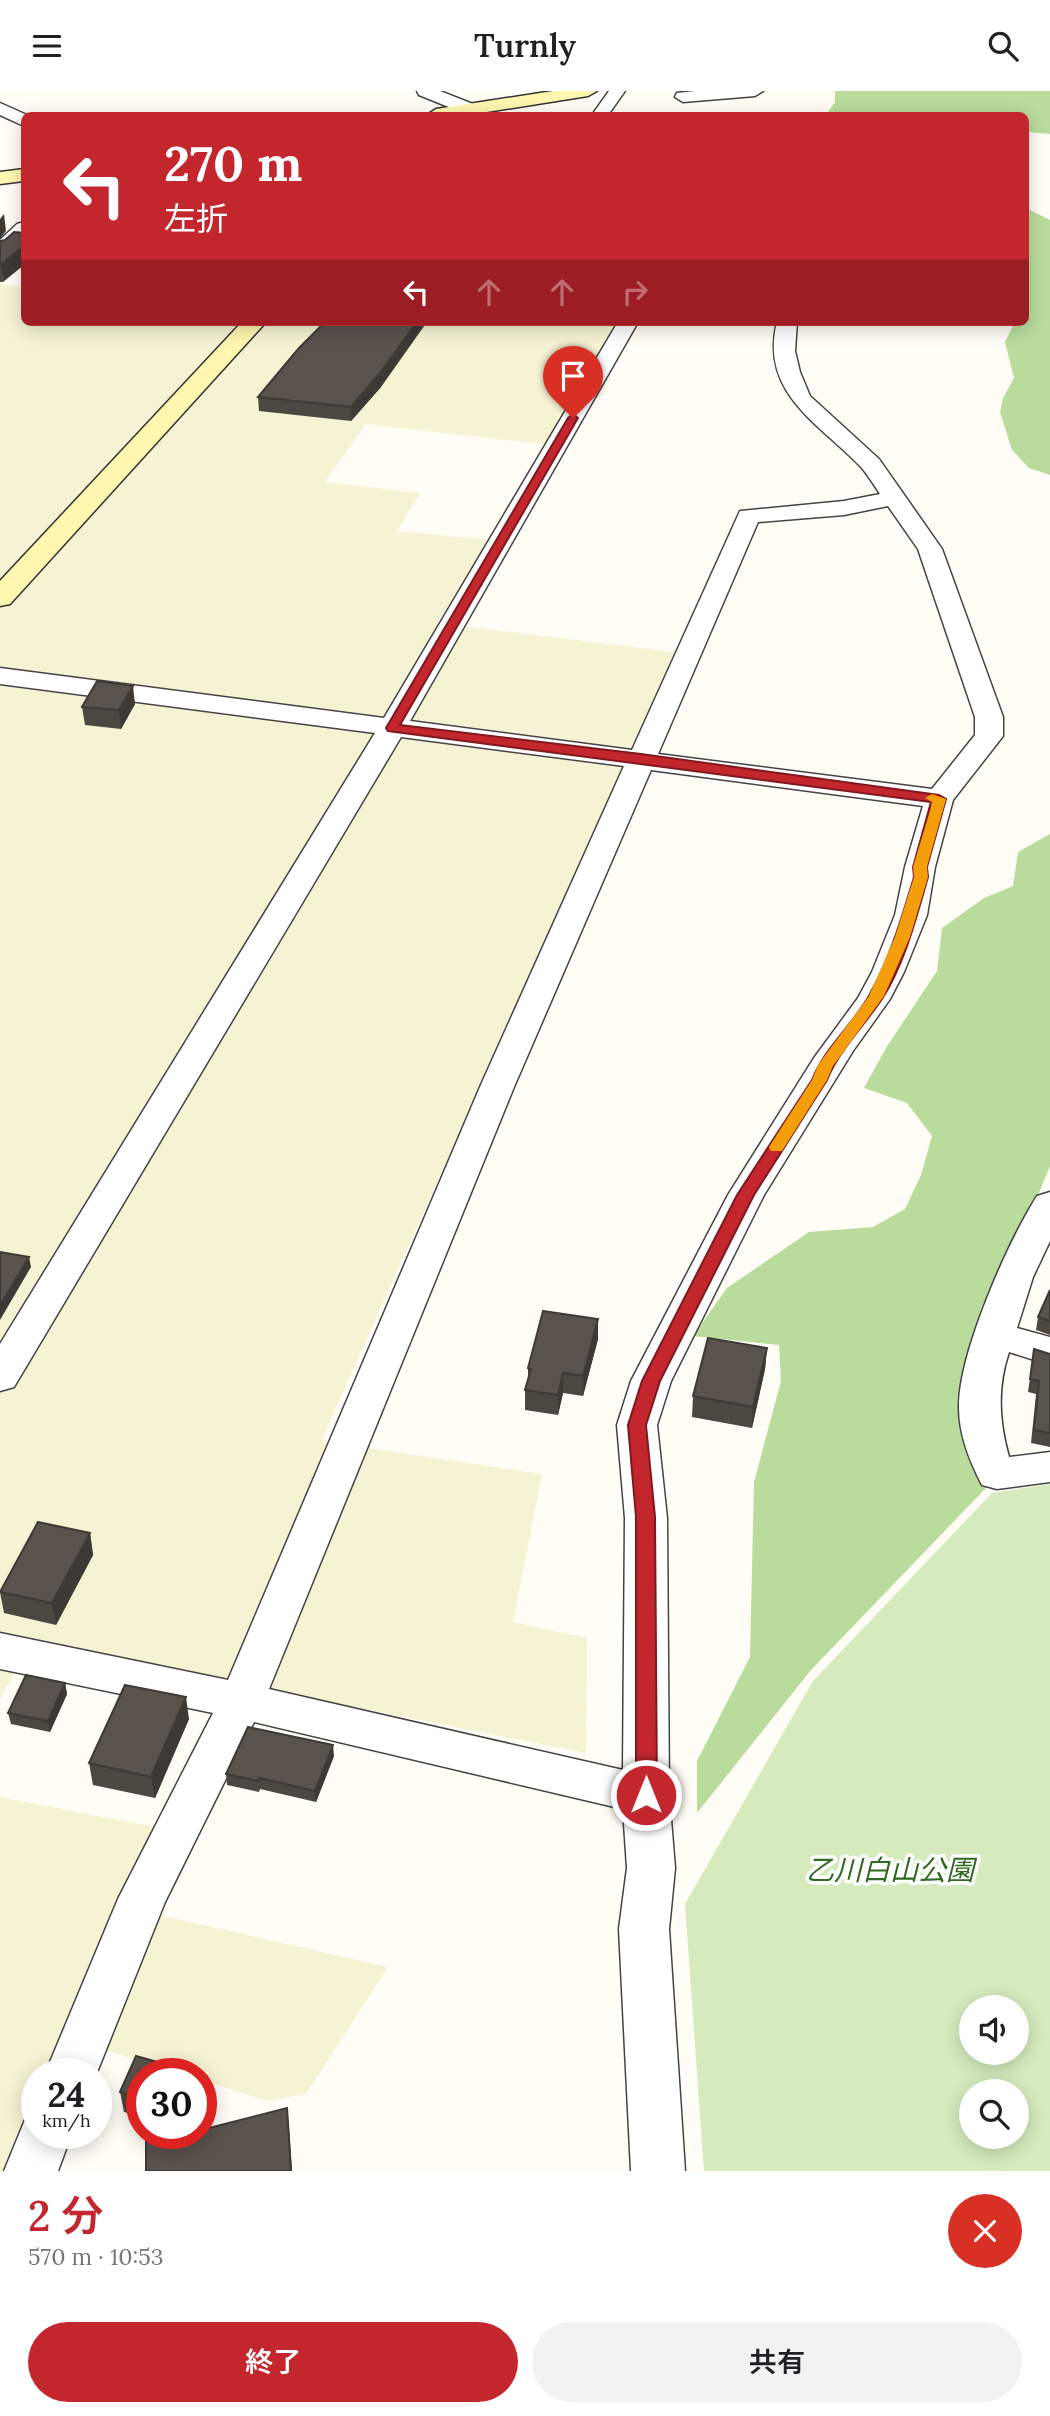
<!DOCTYPE html>
<html lang="ja">
<meta charset="utf-8">
<style>
:root{--surface:#fff;--page:#f2f2f2;--text:#202124;--muted:#757577;--accent:#c4262e}
body{margin:0;font-family:Lora,"Noto Sans JP",serif;background:var(--page);color:var(--text);height:100vh;display:flex;flex-direction:column;font-size:26px;white-space:nowrap}
*{box-sizing:border-box;margin:0}
p{font-size:23px;color:var(--muted)}
.icon{flex:none;width:38px;height:38px;fill:none;stroke:currentColor;stroke-width:2;stroke-linecap:round;stroke-linejoin:round}
.map{position:relative;height:2080px;overflow:hidden}
.drawer{display:flex;flex-direction:column;background:var(--surface);flex:1}
.drawer>*{flex:none}
.banner{position:absolute;left:21px;top:21px;width:1008px;height:214px;border-radius:10px;box-shadow:0 4px 18px #0003;background:#c4262e;color:#fff;overflow:hidden}
.buttons{position:absolute;left:959px;top:1904px;display:grid;gap:14px}
.buttons a{display:grid;place-items:center;width:70px;height:70px;border-radius:50%;background:var(--surface);box-shadow:0 4px 18px #0003;font-size:35px}
.speed{position:absolute;left:21px;top:1967px;display:flex;gap:14px;font-size:35px;font-weight:700;text-align:center}
.speed>*{display:grid;place-content:center;width:91px;height:91px;border-radius:50%;background:var(--surface);box-shadow:0 4px 18px #0003;line-height:1}
.speed small{font-size:18px;font-weight:400}
.speed .limit{border:10px solid #d22;background:#fff;color:#111}
.pin{position:absolute;display:grid;place-items:center;width:60px;height:60px;color:#fff;margin:-72px -30px;border-radius:50% 50% 50% 0;rotate:-45deg;box-shadow:0 0 7px #0007}
.pin .icon{rotate:45deg}
.me{position:absolute;width:77px;margin:-38px;rotate:0deg;stroke-linejoin:round;filter:drop-shadow(0 0 5px #0008)}
.turn{display:flex;align-items:center;gap:24px;height:147px;padding:0 28px;font-size:32px}
.turn .icon{width:91px;height:91px;stroke-width:2.5}
.turn b{display:block;font-size:49px;line-height:60px}
.lanes{display:flex;align-items:center;height:66px;padding:0 28px;background:#0003;justify-content:center;gap:35px;direction:ltr}
.lanes .off{opacity:.35}
.round{display:grid;place-items:center;flex:none;width:74px;height:74px;border-radius:37px;background:var(--page)}
.headline{display:flex;align-items:center;justify-content:space-between;height:119px;padding:0 28px}
h1{font-size:42px;font-weight:600;line-height:52px;color:var(--accent)}
.cta{display:flex;gap:14px;margin-top:auto;padding:14px 28px}
.cta a{flex:1;height:80px;border-radius:42px;background:var(--accent);color:#fff;font-size:28px;font-weight:600;line-height:80px;text-align:center}
.cta a+a{background:var(--page);color:var(--text)}
header{display:flex;justify-content:space-between;align-items:center;height:91px;padding:0 28px;background:var(--surface);font-size:32px;font-weight:600}
.map>svg:first-child{display:block}
.farmland{fill:#f6f3d4}
.green{fill:#d5ebbd;fill-rule:evenodd}
.forest{fill:#b9dc9c}
.lines{fill:none;stroke-linecap:round;stroke-linejoin:round}
.street-casing{stroke:#444;stroke-width:3}
.secondary-casing{stroke:#333;stroke-width:3}
.street{fill:#fff;fill-rule:evenodd}
.secondary{fill:#fff6b0;fill-rule:evenodd}
.wall{fill:#4d4742}
.shaded-wall{fill:#3f3936}
.building{fill:#5a524d;stroke:#3f3936;stroke-width:2}
.route{fill:#c4262e;stroke:#7f191e;stroke-width:2}
.slow{fill:#f59e0b}
.labels{text-anchor:middle;dominant-baseline:central;stroke-width:7;stroke-linejoin:round;paint-order:stroke}
.near-park-label{font-size:28px;font-style:italic;fill:#2f6b1f;stroke:#fff}
</style>
<header><svg class="icon" aria-label="menu" viewBox="0 0 24 24"><path d="M4 6h16M4 12h16M4 18h16"/></svg>Turnly<svg class="icon" aria-label="search" viewBox="0 0 24 24"><circle cx="10" cy="10" r="6"/><path d="M15 15l6 6"/></svg></header>
<div class="map">
<svg width="1050" height="2080" viewBox="0 0 1050 2080">
<rect width="100%" height="100%" fill="#fffdf5"/>
<g class="farmland">
<path d="M0,193L24,196V231H624L550,354L366,333L325,391L420,402L397,440L490,449L437,532L675,561L321,1350L542,1383L513,1531L587,1547L586,1662L32,1552L0,1608Z"/>
<path d="M0,1706L192,1743L150,1822L388,1876L306,2003L267,2010L201,1989V1983H181L92,1955L81,1983H37V2042L43,2080H0Z"/>
</g>
<path class="green" d="M1050,1393V2080H704L685,1813L813,1590L992,1402ZM971,1916H1017V1962H971ZM971,2000H1017V2046H971Z"/>
<g class="forest">
<path d="M835,0H1050V43L1026,41V24H826L835,11Z"/>
<path d="M1026,117L1050,129V384L1029,377L1012,359L1000,321L1003,307L1014,287L1005,251L1015,231H1026Z"/>
<path d="M1050,743V1075L970,1270L968,1366L986,1397L811,1579L697,1722V1670L750,1566L754,1391L781,1290L779,1254L693,1245L727,1197L809,1141L873,1136L905,1118L921,1084L932,1045L907,1012L864,997L886,957L937,880L942,837L984,807L1013,795L1018,761Z"/>
</g>
<g class="lines">
<g class="street-casing">
<g id="street">
<path d="M417,0H440L478,15L480,19L478,23H466L419,4Z"/>
<path d="M609,0H625L608,24H592Z"/>
<path d="M695,0H763L755,5L683,11L675,6L677,2Z"/>
<path d="M0,12L27,24L24,35L0,24Z"/>
<path d="M24,131V147L7,164L0,166V149L17,133Z"/>
<path d="M618,231H638L410,630L632,659L740,420L844,410L880,403C874,394 868,384 861,376C820,333 759,302 777,231H797L795,260L800,281L810,305L879,368L942,458L1003,626V645L953,709L935,776L927,824L904,881L890,908L853,960L764,1104L671,1290L657,1334L667,1427L669,1704L675,1777L669,1838L685,2080H631L619,1838L627,1777L623,1718L254,1631L165,1811L96,1984L45,1983L118,1808L213,1622L0,1578V1542L228,1589L480,996L624,675L401,646L14,1296L0,1300V1253L375,642L0,593V577L384,627ZM888,415L918,458L975,626V644L932,698L658,663L758,431L844,424ZM651,679L923,715L905,776L895,824L872,881L858,907L814,967L728,1104L631,1290L617,1334L625,1427L623,1679L269,1598L514,996Z"/>
<path d="M1050,1101V1150L1033,1186L1017,1237L1050,1246V1274L1009,1261C997,1297 999,1330 1009,1366L1050,1361V1391L997,1398L982,1394C970,1371 959,1344 959,1317C958,1263 1008,1151 1037,1105Z"/>
<path d="M37,2021V2042H72L58,2080H4L27,2024Z"/>
</g>
</g>
<g class="secondary-casing">
<g id="secondary">
<path d="M553,0H597L588,5L468,24H427L436,18Z"/>
<path d="M24,78V90L0,93V81Z"/>
<path d="M242,231H266L10,513L0,515V490Z"/>
</g>
</g>
<use href="#street" class="street"/>
<use href="#secondary" class="secondary"/>
</g>
<g class="wall">
<path d="M0,150L3,191H0Z"/>
<path d="M381,296L351,330L259,320L258,306Z"/>
<path d="M135,613L121,638L85,634L82,616Z"/>
<path d="M1050,1199V1244L1036,1239L1038,1226Z"/>
<path d="M598,1248L583,1305L563,1302L558,1324L525,1319V1299L528,1289V1277Z"/>
<path d="M767,1257L765,1278L752,1337L692,1326L693,1305Z"/>
<path d="M1034,1258L1050,1263V1356L1031,1352L1036,1303L1028,1301Z"/>
<path d="M90,1442L93,1464L56,1534L4,1522L0,1501Z"/>
<path d="M65,1592L67,1603L50,1641L11,1633L8,1622Z"/>
<path d="M189,1628L155,1707L93,1694L89,1672Z"/>
<path d="M334,1665L316,1711L260,1698L259,1701L227,1694L226,1683Z"/>
<path d="M142,1983V2026L124,2021L120,2001Z"/>
</g>
<g class="shaded-wall">
<path d="M4,123L6,140L0,148V128Z"/>
<path d="M24,155V174L3,191L1,174Z"/>
<path d="M417,231H427L381,296L351,330V316Z"/>
<path d="M133,595L135,613L121,638L119,619Z"/>
<path d="M29,1166L31,1176L0,1229V1215Z"/>
<path d="M598,1228V1248L583,1305V1285Z"/>
<path d="M767,1257L765,1278L752,1337L753,1316Z"/>
<path d="M563,1282V1302L558,1324V1304Z"/>
<path d="M90,1442L93,1464L56,1534L52,1512Z"/>
<path d="M65,1592L67,1603L50,1641L48,1630Z"/>
<path d="M186,1606L189,1628L155,1707L151,1686Z"/>
<path d="M333,1654L334,1665L316,1711L315,1700Z"/>
<path d="M207,1985L210,2004L201,2026V1999Z"/>
<path d="M287,2017L289,2036L292,2080H291Z"/>
</g>
<g class="building">
<path d="M14,141L24,142V155L0,174V150L5,149Z"/>
<path d="M325,231H417L380,282L351,316L258,306L299,257Z"/>
<path d="M97,590L133,595L119,619L82,616Z"/>
<path d="M0,1161L29,1166L0,1215Z"/>
<path d="M1050,1199V1230L1038,1226Z"/>
<path d="M543,1220L598,1228L583,1285L563,1282L558,1304L525,1299L531,1278L528,1277Z"/>
<path d="M708,1247L767,1257L753,1316L693,1305Z"/>
<path d="M1034,1258L1050,1263V1342L1034,1339L1039,1290L1030,1288Z"/>
<path d="M38,1431L90,1442L52,1512L0,1501Z"/>
<path d="M26,1584L65,1592L48,1630L8,1622Z"/>
<path d="M125,1594L186,1606L151,1686L89,1672Z"/>
<path d="M248,1636L333,1654L315,1700L259,1687L258,1690L226,1683Z"/>
<path d="M136,1965L200,1983H142V2008L120,2001Z"/>
<path d="M201,1983L207,1985L201,1999Z"/>
<path d="M287,2017L291,2080H146V2042H183V2043L201,2042V2039Z"/>
</g>
<path class="route" d="M573,323L578,327L400,634L641,663L939,704L946,708L927,776L928,786C916,827 905,872 882,908C864,935 839,959 827,989L754,1104L660,1290L646,1334L655,1426L657,1704L654,1710L646,1713L639,1710L636,1704V1426L628,1334L642,1290L737,1104L812,989C825,956 853,934 870,903C890,867 902,826 914,786L913,776L931,711L388,640L386,637L568,327Z"/>
<path class="slow" d="M932,703L946,708L927,776L928,786L910,846L884,905L833,975L827,989L782,1060H771L769,1056L812,989L818,974L869,905L895,846L914,786L913,776L930,720L932,711L925,707Z"/>
<g class="labels">
<g class="near-park-label">
<text x="890" y="1779">乙川白山公園</text>
</g>
</g>
</svg>
<div class="buttons">
<a><svg class="icon" aria-label="sound" viewBox="0 0 24 24"><path d="M4 9h4l5-4v14l-5-4H4zM17 9q2 3 0 6"/></svg></a>
<a><svg class="icon" aria-label="search" viewBox="0 0 24 24"><circle cx="10" cy="10" r="6"/><path d="M15 15l6 6"/></svg></a>
</div>
<div class="speed"><div>24<small>km/h</small></div><div class="limit">30</div></div>
<div class="pin" style="left:573px;top:327px;background:#d93025"><svg class="icon" aria-label="arrive" viewBox="0 0 24 24"><path d="M6 21V4h12l-3 4 3 4H6"/></svg></div>
<svg class="me" style="left:646px;top:1704px" viewBox="-20 -20 40 40"><circle r="17" fill="#c4262e" stroke="#fff" stroke-width="3"/><path d="M0-11L8 9 0 5-8 9z" fill="#fff"/></svg>
<div class="banner">
<div class="turn"><svg class="icon" aria-label="left" viewBox="0 0 24 24"><path d="M17 20v-9H6M10 6l-5 5 5 5"/></svg><div><b>270 m</b>左折</div></div>
<div class="lanes"><svg class="icon" aria-label="left" viewBox="0 0 24 24"><path d="M17 20v-9H6M10 6l-5 5 5 5"/></svg><svg class="icon off" aria-label="ahead" viewBox="0 0 24 24"><path d="M12 20V5M6 11l6-6 6 6"/></svg><svg class="icon off" aria-label="ahead" viewBox="0 0 24 24"><path d="M12 20V5M6 11l6-6 6 6"/></svg><svg class="icon off" aria-label="right" viewBox="0 0 24 24"><path d="M7 20v-9h11M14 6l5 5-5 5"/></svg></div>
</div>
</div>
<section class="drawer">
<div class="headline"><div><h1>2 分</h1><p>570 m · 10:53</p></div><a class="round" style="background:#d93025;color:#fff"><svg class="icon" aria-label="close" viewBox="0 0 24 24"><path d="M6 6l12 12M18 6L6 18"/></svg></a></div>
<div class="cta"><a>終了</a><a>共有</a></div>
</section>
